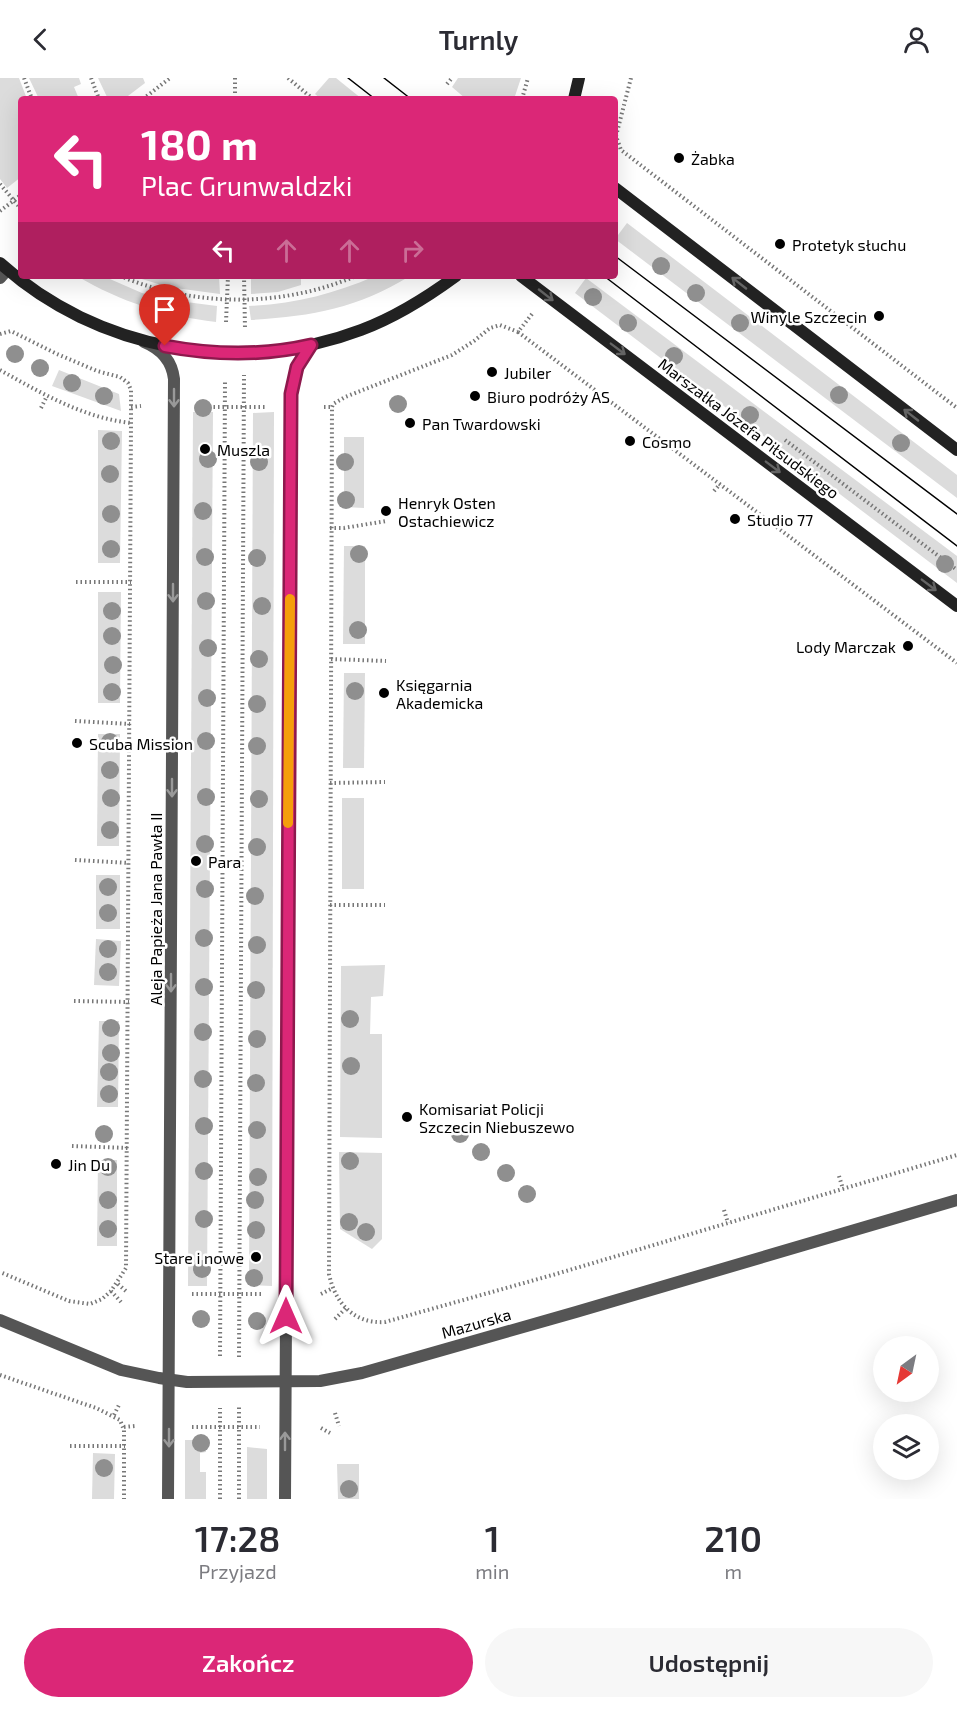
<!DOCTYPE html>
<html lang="pl">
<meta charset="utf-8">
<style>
:root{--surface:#fff;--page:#f7f7f7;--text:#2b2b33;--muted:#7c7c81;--accent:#db2777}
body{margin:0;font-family:"Exo 2",sans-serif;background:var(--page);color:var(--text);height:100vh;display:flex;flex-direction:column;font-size:22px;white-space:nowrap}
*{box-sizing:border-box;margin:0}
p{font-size:20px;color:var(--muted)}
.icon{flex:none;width:33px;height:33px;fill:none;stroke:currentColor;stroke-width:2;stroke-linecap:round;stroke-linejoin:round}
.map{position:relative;height:1421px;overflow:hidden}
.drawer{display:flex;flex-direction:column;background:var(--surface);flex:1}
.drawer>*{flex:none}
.guide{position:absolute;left:18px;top:18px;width:600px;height:183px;border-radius:6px;box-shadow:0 6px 24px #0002;background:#db2777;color:#fff;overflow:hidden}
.needle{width:39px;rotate:213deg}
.tools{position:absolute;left:873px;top:1258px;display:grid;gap:12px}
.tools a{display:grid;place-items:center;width:66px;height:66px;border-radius:50%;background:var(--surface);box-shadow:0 6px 24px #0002;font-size:30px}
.pin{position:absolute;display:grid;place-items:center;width:51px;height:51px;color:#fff;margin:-62px -26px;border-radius:50% 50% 50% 0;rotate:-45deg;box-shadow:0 0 6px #0007}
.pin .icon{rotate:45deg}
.me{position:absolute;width:66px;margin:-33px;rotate:0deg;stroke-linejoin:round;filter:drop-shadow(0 0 4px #0008)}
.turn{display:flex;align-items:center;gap:21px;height:126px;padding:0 24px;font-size:27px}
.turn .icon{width:78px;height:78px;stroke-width:2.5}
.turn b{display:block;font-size:42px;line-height:51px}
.lanes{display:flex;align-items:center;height:57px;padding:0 24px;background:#0003;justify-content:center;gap:30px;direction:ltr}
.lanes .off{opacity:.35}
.eta{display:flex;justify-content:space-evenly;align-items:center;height:102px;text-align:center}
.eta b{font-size:36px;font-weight:600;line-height:42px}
.action{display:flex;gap:12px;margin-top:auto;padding:12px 24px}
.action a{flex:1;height:69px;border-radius:36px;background:var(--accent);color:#fff;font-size:24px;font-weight:600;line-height:69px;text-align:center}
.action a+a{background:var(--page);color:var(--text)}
header{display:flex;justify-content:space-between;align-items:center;height:78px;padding:0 24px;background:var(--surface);font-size:27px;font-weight:600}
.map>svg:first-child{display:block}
.green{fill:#dcdcdc}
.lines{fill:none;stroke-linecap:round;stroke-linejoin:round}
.path{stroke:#777;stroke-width:4;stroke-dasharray:1.5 3;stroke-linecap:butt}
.minor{stroke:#555;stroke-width:12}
.tertiary{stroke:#555;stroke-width:12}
.secondary{stroke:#222;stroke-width:12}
.tram{stroke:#000;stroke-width:1.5}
.tree{fill:#8f8f8f}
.oneway{stroke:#646464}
.oneway2{stroke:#999}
.route-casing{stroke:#8e194d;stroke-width:15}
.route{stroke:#db2777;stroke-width:10}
.slow{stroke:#f59e0b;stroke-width:10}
.poi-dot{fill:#000;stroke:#fff;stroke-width:2}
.labels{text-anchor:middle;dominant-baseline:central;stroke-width:5;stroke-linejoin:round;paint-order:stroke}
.poi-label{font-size:16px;fill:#000;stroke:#fff;text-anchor:start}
.street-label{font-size:16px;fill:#000;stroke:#fff}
</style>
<header><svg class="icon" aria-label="back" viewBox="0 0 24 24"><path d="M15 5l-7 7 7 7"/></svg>Turnly<svg class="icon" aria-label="person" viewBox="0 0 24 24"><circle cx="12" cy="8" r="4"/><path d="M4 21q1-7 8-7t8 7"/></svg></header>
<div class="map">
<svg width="957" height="1421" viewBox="0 0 957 1421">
<rect width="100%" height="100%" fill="#fff"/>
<g class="green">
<path d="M0,0H19L27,21H21V99L7,110L0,101Z"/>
<path d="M29,0H79L81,6L74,9L79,21H39Z"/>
<path d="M98,0H143L145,5L124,21H108Z"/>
<path d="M329,0H336L362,21H321L315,16Z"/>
<path d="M458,0H521L514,21H466L452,9Z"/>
<path d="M627,145L957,397V420L615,161Z"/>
<path d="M77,198H103L142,215L163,221L217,228L216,244C165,238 121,224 77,198Z"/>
<path d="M132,198H219L220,216L168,209Z"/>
<path d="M251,198H301V207L278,214L251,216Z"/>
<path d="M375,198H410C356,231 312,238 251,242L249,228C294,226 334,216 375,198Z"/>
<path d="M586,200L957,478V505L575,215Z"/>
<path d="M59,292L119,316L121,333L52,308Z"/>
<path d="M193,334H213L207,1208H188Z"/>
<path d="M274,334L272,1208L249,1207L253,335Z"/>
<path d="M98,352L122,353L120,485H98Z"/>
<path d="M344,359H364V430L344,429Z"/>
<path d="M344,468H365V566H343Z"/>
<path d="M98,514H121L120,625H98Z"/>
<path d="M344,595H365L364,690H343Z"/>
<path d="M98,656H120L119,768H97Z"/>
<rect x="342" y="720" width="22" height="91"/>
<rect x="96" y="797" width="24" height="54"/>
<path d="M96,861L121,863L119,908L94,907Z"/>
<path d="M385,887L383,918L371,919L370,956H382V1060L340,1059L341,888Z"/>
<path d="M99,943H119L118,1029H97Z"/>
<path d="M339,1074L382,1075V1161L372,1171L340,1151Z"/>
<path d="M98,1082H117V1168H97Z"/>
<path d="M185,1362H206V1374L200,1375V1394H206V1421H185Z"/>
<path d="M247,1369L267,1371V1421H247Z"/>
<path d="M93,1375L115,1376L114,1421H92Z"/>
<path d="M337,1386H359V1421H338Z"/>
</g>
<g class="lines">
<g class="path">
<path d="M24,0L32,21"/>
<path d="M91,0L99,21"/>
<path d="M235,0V21"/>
<path d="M288,0L313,21"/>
<path d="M631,0L616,58L621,72L957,330"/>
<path d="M447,6L452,0"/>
<path d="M143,21L170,0"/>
<path d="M522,21L528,0"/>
<path d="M0,106L21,131"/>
<path d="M0,133L21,117"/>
<path d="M120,198C195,229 280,230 356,198"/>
<path d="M244,198L245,250"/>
<path d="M532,236L518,254L500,247L490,250L474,263L452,277L345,319L333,326L332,329L329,1196C335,1225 354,1246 385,1244L556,1196L957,1077"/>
<path d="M226,244L228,198"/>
<path d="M846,245L851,238"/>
<path d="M518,254L957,585"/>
<path d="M0,256L11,253L57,276L97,293L120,299L128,305L131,312V345L126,1190L111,1213L102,1221L90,1226L69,1223L0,1194"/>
<path d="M0,292C41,315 84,340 131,345"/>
<path d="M131,329L141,328"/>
<path d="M200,329H267"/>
<path d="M324,329H332"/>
<path d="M41,330L47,318"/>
<path d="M785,362L957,492"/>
<path d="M714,413L720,406"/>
<path d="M330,450H344L386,443"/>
<path d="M76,504H131"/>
<path d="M331,581L386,583"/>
<path d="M75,643L130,646"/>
<path d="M330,705L385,704"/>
<path d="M75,782L129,785"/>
<path d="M330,827H385"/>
<path d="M74,923L129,924"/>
<path d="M72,1068L128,1070"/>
<path d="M839,1098L843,1111"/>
<path d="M724,1132L728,1145"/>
<path d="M118,1206L128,1215"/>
<path d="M111,1213L121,1224"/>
<path d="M192,1216H263"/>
<path d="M321,1216L333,1210"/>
<path d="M335,1241L346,1230"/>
<path d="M220,1278L225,304"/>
<path d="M239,1279L244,297"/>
<path d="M0,1297L96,1330L120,1342L124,1352V1421"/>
<path d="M335,1335L339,1348"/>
<path d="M114,1337L120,1325"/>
<path d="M124,1349L135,1348"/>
<path d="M192,1349H260"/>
<path d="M321,1350L330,1355"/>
<path d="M70,1368H125"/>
<path d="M220,1421V1330"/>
<path d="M239,1421V1329"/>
</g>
<g class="minor">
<path d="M0,200L7,192"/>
<path d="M0,1242L121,1292L159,1300L187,1304L320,1303L362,1295L576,1234L957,1122"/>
</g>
<g class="tertiary">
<path d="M144,264C161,271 172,283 174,301L168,1421"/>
<path d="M285,1421L291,316C293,298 299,281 311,267"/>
</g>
<g class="secondary">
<path d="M574,21L579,0"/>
<path d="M615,110L957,372"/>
<path d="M0,185C97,273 240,298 361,252C396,239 426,220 456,198"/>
<path d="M521,198L957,528"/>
</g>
<g class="tram">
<path d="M348,0L375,21"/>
<path d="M384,0L411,21"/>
<path d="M615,178L957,436"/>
<path d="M604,198L957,468"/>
</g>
</g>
<g class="tree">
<circle cx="661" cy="188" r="9"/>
<circle cx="696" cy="215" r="9"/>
<circle cx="593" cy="219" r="9"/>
<circle cx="628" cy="245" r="9"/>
<circle cx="740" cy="245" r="9"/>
<circle cx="15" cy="276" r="9"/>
<circle cx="674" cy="278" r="9"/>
<circle cx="40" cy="290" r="9"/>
<circle cx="72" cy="305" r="9"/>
<circle cx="839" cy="317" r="9"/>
<circle cx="104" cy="318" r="9"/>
<circle cx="398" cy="326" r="9"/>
<circle cx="203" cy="330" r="9"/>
<circle cx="750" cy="337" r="9"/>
<circle cx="111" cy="363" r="9"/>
<circle cx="901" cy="365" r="9"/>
<circle cx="208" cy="381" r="9"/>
<circle cx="259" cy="384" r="9"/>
<circle cx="345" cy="384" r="9"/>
<circle cx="110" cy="396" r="9"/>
<circle cx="346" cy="422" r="9"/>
<circle cx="203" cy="433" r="9"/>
<circle cx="111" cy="436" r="9"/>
<circle cx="111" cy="471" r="9"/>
<circle cx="359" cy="476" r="9"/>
<circle cx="205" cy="479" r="9"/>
<circle cx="257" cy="480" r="9"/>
<circle cx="945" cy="486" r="9"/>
<circle cx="206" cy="523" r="9"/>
<circle cx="262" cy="528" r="9"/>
<circle cx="112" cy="533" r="9"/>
<circle cx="358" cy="552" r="9"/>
<circle cx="112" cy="558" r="9"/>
<circle cx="208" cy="570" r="9"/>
<circle cx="259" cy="581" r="9"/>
<circle cx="113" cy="587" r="9"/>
<circle cx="355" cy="613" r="9"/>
<circle cx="112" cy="614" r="9"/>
<circle cx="207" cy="620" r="9"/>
<circle cx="257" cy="626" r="9"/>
<circle cx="206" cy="663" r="9"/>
<circle cx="110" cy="664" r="9"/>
<circle cx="257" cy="668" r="9"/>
<circle cx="110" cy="692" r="9"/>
<circle cx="206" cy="719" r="9"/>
<circle cx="111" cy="720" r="9"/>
<circle cx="259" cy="721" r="9"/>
<circle cx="110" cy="752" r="9"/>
<circle cx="205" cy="766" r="9"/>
<circle cx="257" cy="769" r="9"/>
<circle cx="108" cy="809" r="9"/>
<circle cx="205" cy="811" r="9"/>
<circle cx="255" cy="818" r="9"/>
<circle cx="108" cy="835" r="9"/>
<circle cx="204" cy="860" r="9"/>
<circle cx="257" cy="867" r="9"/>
<circle cx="108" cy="871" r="9"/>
<circle cx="108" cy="894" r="9"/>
<circle cx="204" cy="909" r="9"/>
<circle cx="256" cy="912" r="9"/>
<circle cx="350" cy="941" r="9"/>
<circle cx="111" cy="950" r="9"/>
<circle cx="203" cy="954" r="9"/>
<circle cx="257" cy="961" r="9"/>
<circle cx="111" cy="975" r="9"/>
<circle cx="351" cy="988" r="9"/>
<circle cx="109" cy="994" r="9"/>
<circle cx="203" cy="1001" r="9"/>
<circle cx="256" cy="1005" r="9"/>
<circle cx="109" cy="1016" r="9"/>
<circle cx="204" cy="1048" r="9"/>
<circle cx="257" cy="1052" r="9"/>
<circle cx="104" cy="1056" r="9"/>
<circle cx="460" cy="1056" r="9"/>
<circle cx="481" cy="1074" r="9"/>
<circle cx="350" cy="1083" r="9"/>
<circle cx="108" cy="1089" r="9"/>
<circle cx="204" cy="1093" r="9"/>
<circle cx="506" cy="1095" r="9"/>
<circle cx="258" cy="1099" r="9"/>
<circle cx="527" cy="1116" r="9"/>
<circle cx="108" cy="1122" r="9"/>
<circle cx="255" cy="1122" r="9"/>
<circle cx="204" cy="1141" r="9"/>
<circle cx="349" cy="1144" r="9"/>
<circle cx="108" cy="1151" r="9"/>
<circle cx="256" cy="1152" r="9"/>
<circle cx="366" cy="1154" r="9"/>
<circle cx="202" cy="1191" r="9"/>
<circle cx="254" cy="1200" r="9"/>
<circle cx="201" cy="1241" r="9"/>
<circle cx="257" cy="1243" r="9"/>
<circle cx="201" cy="1365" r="9"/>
<circle cx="104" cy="1390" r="9"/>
<circle cx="349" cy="1411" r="9"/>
</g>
<defs><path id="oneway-shaft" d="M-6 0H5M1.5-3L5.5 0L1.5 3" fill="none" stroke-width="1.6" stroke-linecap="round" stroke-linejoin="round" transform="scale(1.5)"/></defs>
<g class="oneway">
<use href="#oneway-shaft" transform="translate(739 205) rotate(-142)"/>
<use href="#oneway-shaft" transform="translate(546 217) rotate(38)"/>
<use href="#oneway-shaft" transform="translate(618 271) rotate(37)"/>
<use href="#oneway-shaft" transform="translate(911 337) rotate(-142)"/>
<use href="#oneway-shaft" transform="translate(773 389) rotate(37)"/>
<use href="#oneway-shaft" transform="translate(929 507) rotate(37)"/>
</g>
<g class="oneway2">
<use href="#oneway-shaft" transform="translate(174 320) rotate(90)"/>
<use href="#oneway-shaft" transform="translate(173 515) rotate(90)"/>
<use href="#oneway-shaft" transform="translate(172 710) rotate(90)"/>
<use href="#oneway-shaft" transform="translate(171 905) rotate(90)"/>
<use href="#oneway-shaft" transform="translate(169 1360) rotate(90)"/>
<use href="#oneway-shaft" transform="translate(285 1363) rotate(-90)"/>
</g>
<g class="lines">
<g class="route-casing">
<path id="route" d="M165,268C213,277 263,278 311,267L297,289L291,316L286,1238"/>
</g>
<use href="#route" class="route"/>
<path class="slow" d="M288,745L290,521"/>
</g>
<g class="poi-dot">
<circle cx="679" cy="80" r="6"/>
<circle cx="780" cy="166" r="6"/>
<circle cx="879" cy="238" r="6"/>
<circle cx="492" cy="294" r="6"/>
<circle cx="475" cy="318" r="6"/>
<circle cx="410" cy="345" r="6"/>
<circle cx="630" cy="363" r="6"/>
<circle cx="205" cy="371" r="6"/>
<circle cx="386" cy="433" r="6"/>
<circle cx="735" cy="441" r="6"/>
<circle cx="908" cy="568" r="6"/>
<circle cx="384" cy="615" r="6"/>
<circle cx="77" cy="665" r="6"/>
<circle cx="196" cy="783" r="6"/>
<circle cx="407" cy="1039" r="6"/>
<circle cx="56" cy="1086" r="6"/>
<circle cx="256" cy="1179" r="6"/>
</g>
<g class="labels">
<g class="poi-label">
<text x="691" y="80">Żabka</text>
<text x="792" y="166">Protetyk słuchu</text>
<text x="867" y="238" text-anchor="end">Winyle Szczecin</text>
<text x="504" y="294">Jubiler</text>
<text x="487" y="318">Biuro podróży AS</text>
<text x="422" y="345">Pan Twardowski</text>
<text x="642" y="363">Cosmo</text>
<text x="217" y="371">Muszla</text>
<text x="398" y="424">Henryk Osten<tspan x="398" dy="18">Ostachiewicz</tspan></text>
<text x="747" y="441">Studio 77</text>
<text x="896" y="568" text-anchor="end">Lody Marczak</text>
<text x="396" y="606">Księgarnia<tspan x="396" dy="18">Akademicka</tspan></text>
<text x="89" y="665">Scuba Mission</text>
<text x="208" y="783">Para</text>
<text x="419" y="1030">Komisariat Policji<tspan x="419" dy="18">Szczecin Niebuszewo</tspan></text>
<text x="68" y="1086">Jin Du</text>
<text x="244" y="1179" text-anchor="end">Stare i nowe</text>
</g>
<g class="street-label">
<text transform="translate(749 350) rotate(37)">Marszałka Józefa Piłsudskiego</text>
<text transform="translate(155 831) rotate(-90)">Aleja Papieża Jana Pawła II</text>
<text transform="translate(476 1245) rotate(-16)">Mazurska</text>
</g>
</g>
</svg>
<div class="tools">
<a><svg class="needle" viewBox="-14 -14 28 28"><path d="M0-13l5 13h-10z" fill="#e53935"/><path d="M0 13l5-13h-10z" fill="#7c7c81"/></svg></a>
<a><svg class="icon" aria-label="layers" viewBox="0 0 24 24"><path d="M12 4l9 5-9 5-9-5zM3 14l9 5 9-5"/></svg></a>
</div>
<div class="pin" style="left:165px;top:268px;background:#d93025"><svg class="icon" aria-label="arrive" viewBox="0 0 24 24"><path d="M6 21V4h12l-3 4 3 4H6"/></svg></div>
<svg class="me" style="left:286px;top:1238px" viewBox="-20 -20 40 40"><path d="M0-17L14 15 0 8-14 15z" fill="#db2777" stroke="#fff" stroke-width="4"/></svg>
<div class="guide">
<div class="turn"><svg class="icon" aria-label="left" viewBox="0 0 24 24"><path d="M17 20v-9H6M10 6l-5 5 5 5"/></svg><div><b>180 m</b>Plac Grunwaldzki</div></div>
<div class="lanes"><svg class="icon" aria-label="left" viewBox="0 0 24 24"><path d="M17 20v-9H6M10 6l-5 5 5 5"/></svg><svg class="icon off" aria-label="ahead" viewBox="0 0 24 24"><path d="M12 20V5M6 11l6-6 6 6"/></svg><svg class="icon off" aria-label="ahead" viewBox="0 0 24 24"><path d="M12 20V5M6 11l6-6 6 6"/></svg><svg class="icon off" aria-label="right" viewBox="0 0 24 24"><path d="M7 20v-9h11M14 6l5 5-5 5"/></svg></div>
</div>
</div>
<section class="drawer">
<div class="eta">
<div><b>17:28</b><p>Przyjazd</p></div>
<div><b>1</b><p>min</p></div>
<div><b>210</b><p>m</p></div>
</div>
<div class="action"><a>Zakończ</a><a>Udostępnij</a></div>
</section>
